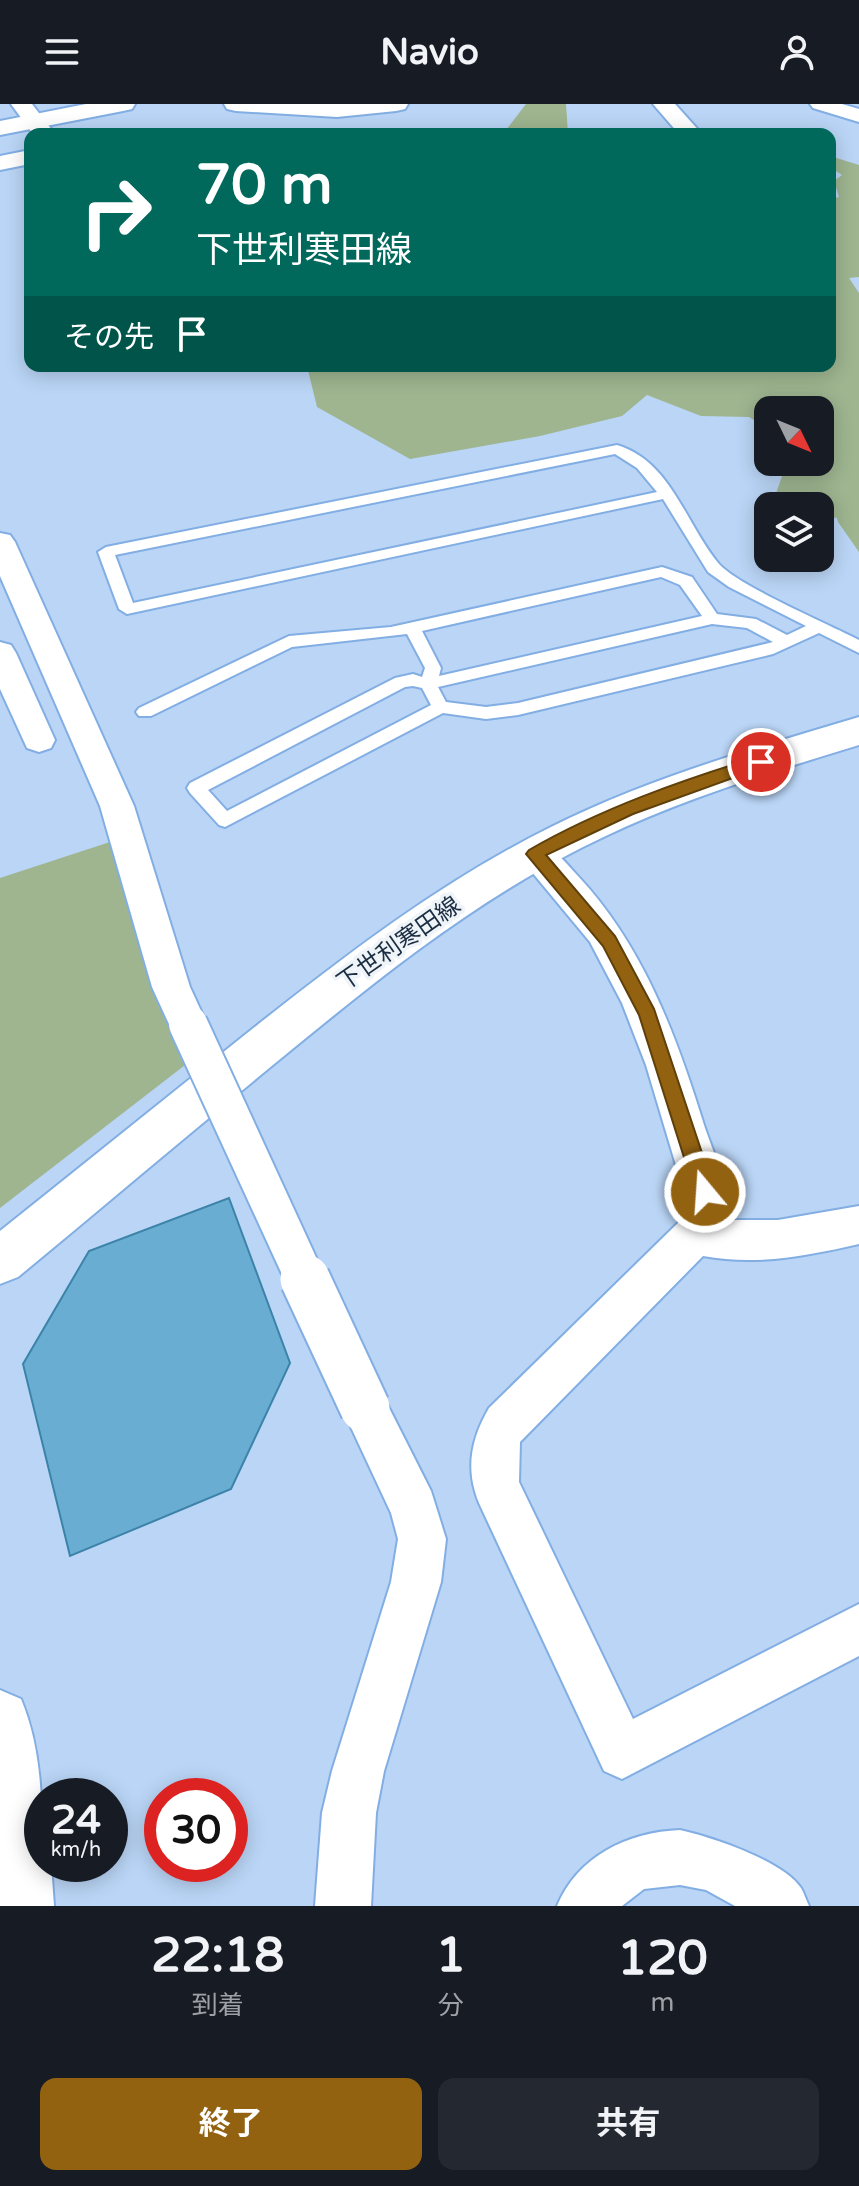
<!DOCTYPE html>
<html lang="ja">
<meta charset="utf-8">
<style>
:root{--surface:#171b24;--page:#242831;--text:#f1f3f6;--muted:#9ea1a6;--accent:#926211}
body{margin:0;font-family:"Varela Round","Noto Sans JP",sans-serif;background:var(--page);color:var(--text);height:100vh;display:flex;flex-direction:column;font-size:30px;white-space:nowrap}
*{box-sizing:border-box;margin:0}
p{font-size:26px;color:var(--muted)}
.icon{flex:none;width:44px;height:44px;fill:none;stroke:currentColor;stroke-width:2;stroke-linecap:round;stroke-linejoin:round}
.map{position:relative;height:1802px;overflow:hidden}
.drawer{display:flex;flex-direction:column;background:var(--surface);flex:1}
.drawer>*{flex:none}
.top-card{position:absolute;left:24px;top:24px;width:812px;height:244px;border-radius:16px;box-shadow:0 4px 20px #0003;background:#00695c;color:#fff;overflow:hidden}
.needle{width:52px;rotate:133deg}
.fabs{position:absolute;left:754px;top:292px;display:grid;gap:16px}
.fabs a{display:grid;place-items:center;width:80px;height:80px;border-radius:16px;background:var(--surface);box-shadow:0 4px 20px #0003;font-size:40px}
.speed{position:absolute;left:24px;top:1674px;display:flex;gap:16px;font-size:40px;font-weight:700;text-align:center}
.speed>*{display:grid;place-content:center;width:104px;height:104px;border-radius:50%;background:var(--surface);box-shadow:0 4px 20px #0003;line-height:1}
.speed small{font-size:20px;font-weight:400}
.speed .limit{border:12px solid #d22;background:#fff;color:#111}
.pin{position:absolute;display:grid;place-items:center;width:68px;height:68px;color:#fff;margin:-34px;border:4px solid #fff;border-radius:50%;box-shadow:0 2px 8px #0007}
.me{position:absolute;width:88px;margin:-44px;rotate:342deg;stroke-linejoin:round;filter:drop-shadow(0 0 6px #0008)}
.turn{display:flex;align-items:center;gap:28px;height:168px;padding:0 40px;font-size:36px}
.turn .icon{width:104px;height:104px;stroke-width:2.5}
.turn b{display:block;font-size:56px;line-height:68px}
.then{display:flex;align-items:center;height:76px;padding:0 40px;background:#0003;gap:16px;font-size:30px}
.eta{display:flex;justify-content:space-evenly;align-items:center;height:136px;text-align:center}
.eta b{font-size:48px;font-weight:700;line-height:56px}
.cta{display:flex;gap:16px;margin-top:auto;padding:16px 40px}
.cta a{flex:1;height:92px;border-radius:16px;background:var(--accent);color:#fff;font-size:32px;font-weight:700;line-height:92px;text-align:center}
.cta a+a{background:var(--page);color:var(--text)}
header{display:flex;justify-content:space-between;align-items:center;height:104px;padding:0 40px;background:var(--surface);font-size:36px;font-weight:700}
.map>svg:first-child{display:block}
.green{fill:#9eb590}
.building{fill:#6aadd2;stroke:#3c83a8;stroke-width:2}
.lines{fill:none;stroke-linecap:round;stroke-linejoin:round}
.lane-casing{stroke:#82aee3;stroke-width:4}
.street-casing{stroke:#82aee3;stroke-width:4}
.secondary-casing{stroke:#82aee3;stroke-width:4}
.lane{fill:#fff;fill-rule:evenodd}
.street{fill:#fff;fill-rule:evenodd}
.secondary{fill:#fff;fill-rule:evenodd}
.street-bridge-far1-casing{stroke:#82aee3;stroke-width:42;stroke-linecap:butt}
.street-bridge-casing{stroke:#82aee3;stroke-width:53;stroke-linecap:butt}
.street-bridge-far1{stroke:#fff;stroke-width:38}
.street-bridge{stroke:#fff;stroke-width:49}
.route{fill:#926211;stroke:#5f400b;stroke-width:2}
.labels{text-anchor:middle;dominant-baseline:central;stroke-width:7;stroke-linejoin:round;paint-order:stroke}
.street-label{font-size:24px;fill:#1b2d42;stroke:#eff4f9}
</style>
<header><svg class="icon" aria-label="menu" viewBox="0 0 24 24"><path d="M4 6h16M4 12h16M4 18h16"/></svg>Navio<svg class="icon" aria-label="person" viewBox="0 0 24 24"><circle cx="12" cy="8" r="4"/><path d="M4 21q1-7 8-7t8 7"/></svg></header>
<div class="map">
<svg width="859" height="1802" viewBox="0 0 859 1802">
<rect width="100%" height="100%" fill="#bad5f6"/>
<g class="green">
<path d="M526,0H566L568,30H503Z"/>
<path d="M830,52L859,61V173L849,174L859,189V448L838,418L837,414L820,411V402H782L773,398L787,358H820V306H768V325L749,313L701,312L647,291L622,312L540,332L410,355L317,303L307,262H830V95L839,93L834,77L842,71L830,63Z"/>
<path d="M113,737L189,958L0,1104V774Z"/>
</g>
<path class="building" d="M229,1094L290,1259L231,1385L70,1452L23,1260L89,1147Z"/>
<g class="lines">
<g class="lane-casing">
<path id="lane" d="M617,341C671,357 686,421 719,460C739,482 828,520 859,536V549L819,529L773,550L518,611L486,615L443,609L225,723L219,721L190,689L187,684L190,679L395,574L413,570L422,573L425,564L407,530L292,543L151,612H139L136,608L139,604L289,532L391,523L662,463L692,473L717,510L756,515L787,531L806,522L729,483L708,468L663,395L127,510L119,505L98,448L106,443ZM615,350L637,364L657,388L133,499L115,451ZM661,473L680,481L702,512L439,572L441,564L422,527ZM712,520L747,524L773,538L518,599L486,603L446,598L438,583ZM413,582L422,584L431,601L227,707L208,686L405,583Z"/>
</g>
<g class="street-casing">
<g id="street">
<path d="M11,0H32L55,30H33Z"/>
<path d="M653,0H675L702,30H679Z"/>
<path d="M810,0H842L859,5V18L813,4Z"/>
<path d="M30,46V60L0,66V52Z"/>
<path d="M0,429L10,431L15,438L134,702L190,883L207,920L202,931L188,936L174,931L152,883L100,702L0,472Z"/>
<path d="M0,538L11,541L16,549L55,636L51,644L39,648L27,644L0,585Z"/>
<path d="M535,737C553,742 564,757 577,771C643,841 676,931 704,1021C714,1051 731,1084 723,1116H778L859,1102V1140C807,1152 756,1162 703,1152L520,1338L519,1378L633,1615L859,1500V1552L622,1675L604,1667L479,1399C465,1365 471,1335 489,1304L680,1117L684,1088L646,961L622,899L590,838L517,750L523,740Z"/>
<path d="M365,1281L381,1288L431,1387L446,1435L441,1478L384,1667L376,1709L371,1802H315L322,1709L332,1667L391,1478L398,1435L391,1409L342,1304L349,1288Z"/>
<path d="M680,1726C712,1733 783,1757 801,1784C804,1789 806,1796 809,1802H735L706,1786L680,1781L644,1785L622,1802H557C578,1752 628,1728 680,1726Z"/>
</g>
</g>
<g class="secondary-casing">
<g id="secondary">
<path d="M86,0H135L132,5L123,7L0,31V17Z"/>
<path d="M224,0H408L405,5L396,7L337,13L236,7L227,5Z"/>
<path d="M859,613V641C764,670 669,699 581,744C470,800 374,878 279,956C191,1028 105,1101 18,1173L0,1180V1127C84,1060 167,993 251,926C346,851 442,777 551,723C649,674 755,644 859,613Z"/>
<path d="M0,1586L21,1595C43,1648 42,1704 42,1760H51L54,1802H0Z"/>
</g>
</g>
<use href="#lane" class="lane"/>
<use href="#street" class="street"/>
<use href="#secondary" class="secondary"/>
<g class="street-bridge-far1-casing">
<path id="street-bridge-far1" d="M188,920L306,1177"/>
</g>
<g class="street-bridge-casing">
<path id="street-bridge" d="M305,1175L365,1304"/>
</g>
<use href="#street-bridge-far1" class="street-bridge-far1"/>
<use href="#street-bridge" class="street-bridge"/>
</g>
<path class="route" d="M761,652L766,654V662L633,710L546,751L615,832L654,905L715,1088L712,1094L705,1097L698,1094L695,1088L639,911L603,842L526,750L529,746C600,705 682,676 761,652Z"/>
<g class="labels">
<g class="street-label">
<text transform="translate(399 840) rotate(-35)">下世利寒田線</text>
</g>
</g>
</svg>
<div class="fabs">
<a><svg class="needle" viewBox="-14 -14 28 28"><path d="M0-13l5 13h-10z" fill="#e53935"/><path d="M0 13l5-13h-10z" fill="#9ea1a6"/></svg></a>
<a><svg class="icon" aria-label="layers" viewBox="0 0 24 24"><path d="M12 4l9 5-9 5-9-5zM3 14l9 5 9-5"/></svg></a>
</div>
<div class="speed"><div>24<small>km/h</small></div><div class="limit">30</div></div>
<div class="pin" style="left:761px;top:658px;background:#d93025"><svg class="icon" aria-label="arrive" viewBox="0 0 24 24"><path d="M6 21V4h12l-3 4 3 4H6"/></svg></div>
<svg class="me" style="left:705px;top:1088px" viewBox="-20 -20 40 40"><circle r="17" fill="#926211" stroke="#fff" stroke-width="3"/><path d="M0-11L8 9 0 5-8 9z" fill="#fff"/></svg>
<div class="top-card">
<div class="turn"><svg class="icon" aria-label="right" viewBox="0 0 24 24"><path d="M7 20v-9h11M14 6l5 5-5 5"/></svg><div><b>70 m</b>下世利寒田線</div></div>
<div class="then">その先<svg class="icon" aria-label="arrive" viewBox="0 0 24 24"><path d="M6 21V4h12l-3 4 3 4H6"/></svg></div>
</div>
</div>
<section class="drawer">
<div class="eta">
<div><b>22:18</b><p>到着</p></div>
<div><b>1</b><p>分</p></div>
<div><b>120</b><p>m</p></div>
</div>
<div class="cta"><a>終了</a><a>共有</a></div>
</section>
